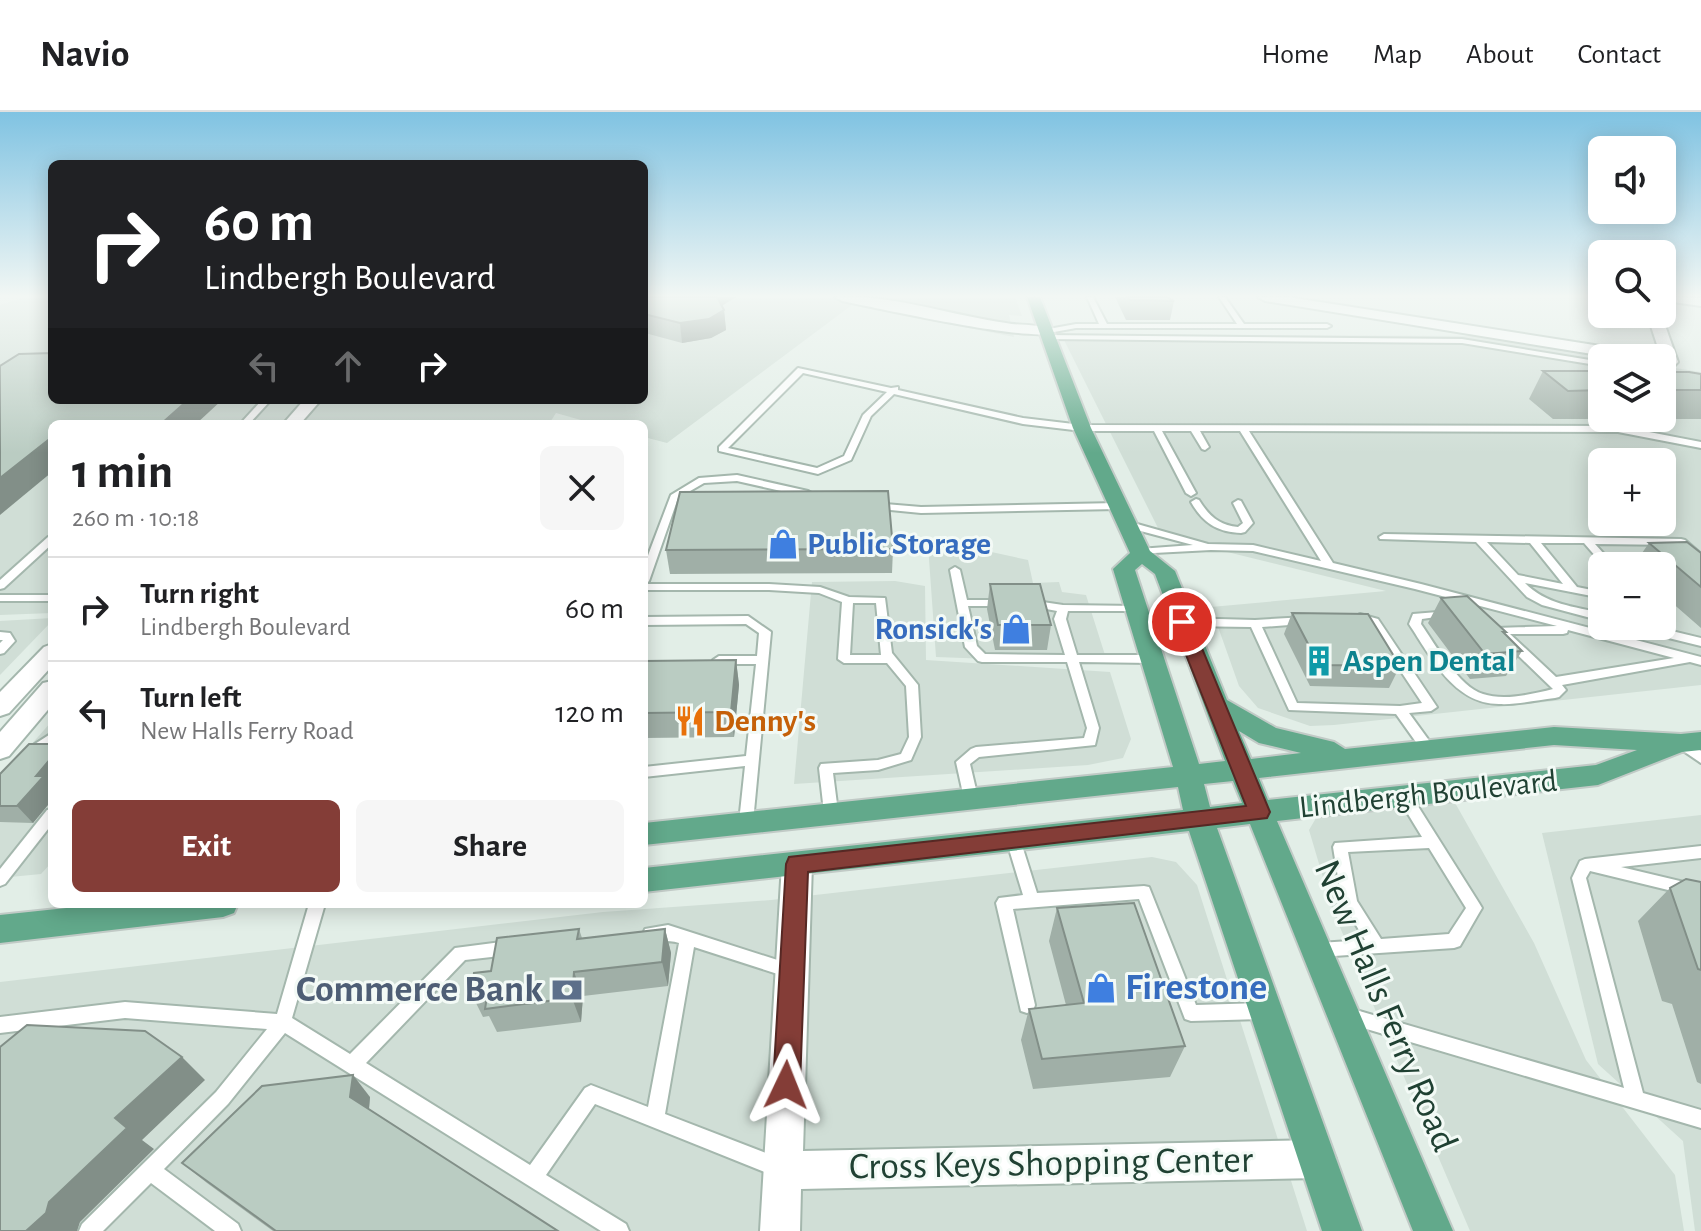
<!DOCTYPE html>
<meta charset="utf-8">
<style>
:root{--surface:#fff;--page:#f6f6f6;--text:#202124;--muted:#757577;--line:#e0e0e0;--accent:#843d37}
body{margin:0;font-family:"Alegreya Sans",sans-serif;background:var(--page);color:var(--text);height:100vh;display:flex;flex-direction:column;font-size:30px;white-space:nowrap}
*{box-sizing:border-box;margin:0}
p{font-size:26px;color:var(--muted)}
.icon{flex:none;width:44px;height:44px;fill:none;stroke:currentColor;stroke-width:2;stroke-linecap:round;stroke-linejoin:round}
.map{position:relative;flex:1;overflow:hidden}
.drawer{position:absolute;left:48px;top:308px;width:600px;height:488px;display:flex;flex-direction:column;background:var(--surface);border-radius:12px;box-shadow:0 4px 20px #0003}
.drawer>*{flex:none}
.hud{position:absolute;left:48px;top:48px;width:600px;height:244px;border-radius:12px;box-shadow:0 4px 20px #0003;background:#202124;color:#fff;overflow:hidden}
.controls{position:absolute;left:1588px;top:24px;display:grid;gap:16px}
.controls a{display:grid;place-items:center;width:88px;height:88px;border-radius:12px;background:var(--surface);box-shadow:0 4px 20px #0003;font-size:40px}
.pin{position:absolute;display:grid;place-items:center;width:68px;height:68px;color:#fff;margin:-34px;border:4px solid #fff;border-radius:50%;box-shadow:0 2px 8px #0007}
.me{position:absolute;width:88px;margin:-44px;rotate:2deg;stroke-linejoin:round;filter:drop-shadow(0 0 6px #0008)}
.turn{display:flex;align-items:center;gap:28px;height:168px;padding:0 24px;font-size:36px}
.turn .icon{width:104px;height:104px;stroke-width:2.5}
.turn b{display:block;font-size:56px;line-height:68px}
.lanes{display:flex;align-items:center;height:76px;padding:0 24px;background:#0003;justify-content:center;gap:40px;direction:ltr}
.lanes .off{opacity:.35}
.round{display:grid;place-items:center;flex:none;width:84px;height:84px;border-radius:12px;background:var(--page)}
.headline{display:flex;align-items:center;justify-content:space-between;height:136px;padding:0 24px}
h1{font-size:48px;font-weight:700;line-height:60px}
.button{display:flex;gap:16px;margin-top:auto;padding:16px 24px}
.button a{flex:1;height:92px;border-radius:12px;background:var(--accent);color:#fff;font-size:32px;font-weight:700;line-height:92px;text-align:center}
.button a+a{background:var(--page);color:var(--text)}
ul{padding:0;list-style:none}
li{display:flex;align-items:center;gap:24px;height:104px;padding:0 24px;border-top:2px solid var(--line)}
li div{flex:1}
li b{display:block;font-size:30px}
li em{font-style:normal}
header{display:flex;align-items:center;gap:48px;box-sizing:border-box;height:112px;padding:0 40px;background:var(--surface);border-bottom:2px solid var(--line)}
header strong{font-size:38px}
nav{display:flex;gap:44px;margin-inline-start:auto;font-size:28px}
.map>svg:first-child{display:block}
.built{fill:#d0ded6;fill-rule:evenodd}
.lines{fill:none;stroke-linecap:round;stroke-linejoin:round}
.lane-casing{stroke:#a4b7ad;stroke-width:4}
.street-casing{stroke:#a4b7ad;stroke-width:4}
.primary-casing{stroke:#c1cac6;stroke-width:4}
.lane{fill:#fff;fill-rule:evenodd}
.street{fill:#fff;fill-rule:evenodd}
.primary{fill:#62a98b;fill-rule:evenodd}
.wall{fill:#a0afa7}
.shaded-wall{fill:#828f88}
.building{fill:#baccc2;stroke:#828f88;stroke-width:2}
.route{fill:#843d37;stroke:#562824;stroke-width:2}
.labels{text-anchor:middle;dominant-baseline:central;stroke-width:6;stroke-linejoin:round;paint-order:stroke}
.shop-label{font-size:32px;font-weight:bold;fill:#366cbe;stroke:#f3faf6;text-anchor:start}
.culture-label{font-size:32px;font-weight:bold;fill:#0d838f;stroke:#f3faf6;text-anchor:start}
.food-label{font-size:32px;font-weight:bold;fill:#c56008;stroke:#f3faf6;text-anchor:start}
.street-label{font-size:32px;fill:#204133;stroke:#f3faf6}
.near-shop-label{font-size:38px;font-weight:bold;fill:#366cbe;stroke:#f3faf6;text-anchor:start}
.near-service-label{font-size:38px;font-weight:bold;fill:#4e5e75;stroke:#f3faf6;text-anchor:end}
.near-street-label{font-size:38px;fill:#204133;stroke:#f3faf6}
</style>
<header>
<strong>Navio</strong>
<nav><a>Home</a><a>Map</a><a>About</a><a>Contact</a></nav>
</header>
<div class="map">
<svg width="1701" height="1119" viewBox="0 0 1701 1119">
<rect width="100%" height="100%" fill="#e2eee7"/>
<g class="built">
<path d="M25,185H52V288H644V185H1015L1022,204L1009,203L1014,225L852,193L667,331L644,325V312H595L556,301L549,312H52V501L0,503V193Z"/>
<path d="M1061,222L1481,224L1616,246H1602V306H1662V254L1701,260V573L1334,613L1310,614L1258,596L1239,574L1211,495L1386,479L1162,424ZM1602,350H1662V410H1602ZM1602,454H1662V514H1602Z"/>
<path d="M928,433L973,436L1028,448L1033,471L1059,470L1062,480L1086,483L1105,543L1044,549L936,545Z"/>
<path d="M895,469L925,474L926,548L1110,560L1131,627L1123,646L1088,653L794,672L812,470Z"/>
<path d="M52,506V509L0,563V509Z"/>
<path d="M52,609V750L41,762L0,766V668Z"/>
<path d="M1454,689L1534,831L1586,948L1675,1063L1684,1119H1470L1333,799L1309,718L1319,701Z"/>
<path d="M1701,703V1119H1695L1683,1029L1598,952L1542,721Z"/>
<path d="M1152,745L1176,750L1197,773L1307,1119H0V870L603,800L771,788Z"/>
</g>
<g class="lines">
<g class="lane-casing">
<g id="lane">
<path d="M1087,185H1093L1107,212H1237L1219,185H1225L1244,212H1327L1331,214L1327,216H1076L1043,222V218L1076,212H1099Z"/>
<path d="M1045,223L1462,227L1602,250V254L1462,231L1048,227L1044,225Z"/>
<path d="M798,256L891,276L898,275V278L1023,306L1082,313L1618,314L1701,330V336L1618,320L1249,319L1333,451L1421,472L1701,545V553L1690,550L1562,573L1566,578L1559,585L1555,586C1536,588 1517,593 1499,592C1454,592 1431,545 1409,512L1413,502L1450,499L1452,501L1450,503L1422,507L1421,512C1435,532 1459,575 1483,582C1504,589 1533,582 1553,577L1496,522L1494,519L1496,516L1557,514L1415,477L1253,439L1211,438L1135,442L1134,440L1139,437L1193,433L1122,414V410H1130L1208,432L1253,433L1321,449L1240,319H1200L1209,335L1205,338L1202,337L1191,319H1162L1196,381L1191,384L1186,381L1154,319H1082L1023,312L894,282L871,304L851,348L818,362L719,339V335ZM803,261L887,280L863,303L844,344L817,356L728,336ZM1568,518L1674,546L1556,565L1510,522H1563L1567,521Z"/>
<path d="M262,288H271L249,312H240Z"/>
<path d="M737,363L808,379L813,382L808,385L737,369L704,371L678,386L649,469L646,472H769L820,475L849,485L885,486L892,541L918,573L921,625L911,648L878,658L833,661L838,700L836,704L831,705L826,704L824,700L819,656L821,652L878,648L901,642L909,625L906,574L887,551H844L838,547L842,490L819,481L769,478H644V454L671,383L699,366ZM853,491H876L881,543H850Z"/>
<path d="M1196,387L1199,388C1209,404 1219,413 1238,415L1243,411L1233,391L1238,388L1241,389L1253,411L1245,420L1241,421C1217,420 1203,411 1191,390Z"/>
<path d="M873,391L921,395L1118,391L1123,394L1118,397L921,401L870,396L868,394Z"/>
<path d="M1384,422L1681,427L1685,428L1701,442V451L1697,450L1678,433L1595,432L1615,454H1604L1584,431H1541L1577,475L1602,480V486L1525,471C1545,492 1575,495 1602,501V509L1542,493L1527,485L1476,430L1380,427L1379,425ZM1487,430L1530,431L1563,472L1518,463Z"/>
<path d="M52,424V432L4,476L0,477V468L48,425Z"/>
<path d="M955,455L960,458L967,488H1003L1009,491L1003,494H968L977,534L985,542L1065,543L1054,507L1057,499L1025,493L1023,491L1025,489L1029,488L1063,493L1138,494L1140,496L1134,499H1068L1066,507L1077,543H1152L1158,547L1152,551L1079,550L1099,616L1095,633L979,645L970,652L978,686L976,690L971,691L966,690L964,686L956,650L971,637L976,635L1084,626L1087,616L1067,550H982L978,549L965,535L950,458Z"/>
<rect x="0" y="483" width="52" height="6"/>
<path d="M1360,502L1378,507L1437,595L1431,599L1409,601L1433,634L1435,637L1433,640H1423L1396,602L1289,598L1251,515L1182,514L1176,510L1182,506L1255,508L1306,505L1308,508L1306,511L1302,512L1262,515L1297,591L1400,594L1422,591L1370,513L1356,508L1354,506Z"/>
<path d="M748,504L771,520L753,710L751,714L746,716L741,714L739,710L745,654L644,665V655L746,644L756,552H719L713,548L719,544H757L759,521L746,512L644,513V505Z"/>
<path d="M1630,514H1651L1701,526V534L1632,517Z"/>
<path d="M0,520L10,521L15,529L4,541L0,542V531L3,528H0Z"/>
<path d="M52,621V633L34,645H24L22,642L24,639Z"/>
<path d="M1681,626L1701,639V651L1676,634L1674,631L1676,628Z"/>
<path d="M1404,679L1409,680L1479,791L1482,796L1479,801L1460,834L1454,836L1319,845L1313,843L1311,838L1313,833L1319,831L1365,828L1342,790L1333,735L1335,731L1422,725L1397,684L1399,680ZM1429,736L1466,796L1449,822L1381,827L1357,789L1348,740Z"/>
<path d="M52,697V712L5,772L0,774V757L47,698Z"/>
<path d="M1013,721L1018,723L1020,727L1037,781L1144,774L1149,775L1196,893L1262,891L1268,893L1270,899L1268,905L1262,907L1191,909L1185,907L1139,787L1013,797L1035,893L1033,899L1027,901L1021,899L996,791L999,786L1023,783L1006,727L1008,723Z"/>
<path d="M1701,734V746L1621,755L1701,774V786L1590,759L1586,766L1643,981L1701,998V1016L1343,910L1341,904L1343,898L1349,896L1624,976L1572,766L1580,749L1585,747Z"/>
<path d="M309,792H325L292,906L350,942L455,836L509,829L515,831L517,836L515,841L509,843L465,848L366,951L530,1053L585,976L591,973L648,995L679,831C667,827 656,831 645,827L643,822L645,817L668,813L796,854L798,859L796,864L790,866L694,835L665,1002L784,1048L787,1055L784,1062L777,1065L595,992L546,1063L626,1112L629,1119H601L285,921L228,992L164,1057L238,1112L241,1119H215L151,1071L103,1119H79L82,1112L216,980L267,917L125,906L0,921V905L125,890L277,902Z"/>
</g>
</g>
<g class="street-casing">
<g id="street">
<path d="M835,185C891,182 950,203 1006,211C1020,214 1042,211 1053,220C1038,232 872,195 842,189Z"/>
<path d="M1258,185H1288L1645,241L1653,246H1617L1265,189Z"/>
<path d="M1662,185L1701,186V194L1666,189Z"/>
<path d="M1647,202H1661L1678,250L1675,253L1662,254V246H1656L1661,245Z"/>
<path d="M304,288H321L300,312H283Z"/>
<path d="M52,532V554L9,601L0,604V580L44,535Z"/>
<path d="M52,569V593L9,644L0,647V620L43,571Z"/>
<path d="M797,740L807,743L812,752L803,1039L1317,1028L1330,1034L1336,1047L1330,1060L1317,1066L801,1077L800,1119H760L782,752L787,743Z"/>
</g>
</g>
<g class="primary-casing">
<g id="primary">
<path d="M1027,185H1040L1091,316L1150,439L1175,459L1227,588L1276,616L1334,630L1345,637L1554,615L1681,622L1701,620V638L1682,640L1598,673L1277,709L1453,1119H1413L1250,712L1217,716L1362,1119H1322L1189,719L644,780V756L1183,698L1178,675L644,733V711L1173,655L1113,457L1130,441L1073,316ZM1142,452L1155,462L1225,649L1199,652L1135,458ZM1239,619L1259,631L1301,641L1251,647ZM1554,633L1637,638L1596,653L1268,688L1259,666ZM1233,669L1242,691L1210,695L1204,672Z"/>
<path d="M104,792H238L234,801L223,805L0,831V803Z"/>
</g>
</g>
<use href="#lane" class="lane"/>
<use href="#street" class="street"/>
<use href="#primary" class="primary"/>
</g>
<g class="wall">
<path d="M644,185H736L722,194L724,198L726,218L711,226L682,231L645,221L648,241L644,243Z"/>
<path d="M1115,185H1167L1174,189L1170,208H1126Z"/>
<path d="M1543,259H1602V306H1662V260L1701,262V307H1553L1529,287Z"/>
<path d="M1649,431L1701,441V516L1662,482V454H1633Z"/>
<path d="M893,437L892,461L670,462L666,438Z"/>
<path d="M990,472L1051,513L1047,538H995L987,497Z"/>
<path d="M1441,486L1506,520L1505,522L1522,539L1506,564L1470,567L1428,511Z"/>
<path d="M1292,501L1400,554L1389,576L1310,574L1284,522Z"/>
<path d="M736,548L739,573L734,625L644,626V549Z"/>
<path d="M52,632V688L33,711L0,710V662Z"/>
<path d="M1701,770V972L1697,970L1672,892L1662,889L1638,809L1670,776Z"/>
<path d="M1057,796L1185,934L1170,965L1033,977L1021,928L1029,897L1066,893L1049,829Z"/>
<path d="M579,817L582,826L665,817L671,841L668,874L583,884L581,910L497,920L489,904L483,905L471,881L491,859Z"/>
<path d="M370,985L369,997L558,1119H273L207,1071L182,1051Z"/>
</g>
<g class="shaded-wall">
<path d="M715,185H736L716,197Z"/>
<path d="M724,198L726,218L711,226L682,231L680,211Z"/>
<path d="M645,220L648,241L644,243V221Z"/>
<path d="M188,288H222L196,312H161Z"/>
<path d="M52,325V360L0,403V366Z"/>
<path d="M736,548L739,573L734,625L731,600Z"/>
<path d="M52,645V688L33,711L17,694L36,664Z"/>
<path d="M665,817L671,841L668,874L662,850Z"/>
<path d="M574,860L583,884L581,910L572,886Z"/>
<path d="M182,945L205,968L142,1028L154,1037L80,1110L77,1119H26L115,1006Z"/>
<path d="M353,963L370,985L368,1007L350,985Z"/>
</g>
<g class="building">
<path d="M644,185H717L724,198L709,207L680,211L644,202Z"/>
<path d="M1128,185H1167L1174,189L1130,188Z"/>
<path d="M52,241V288H188L161,312H52V325L0,366V254L19,242Z"/>
<path d="M1543,259H1602V278L1568,279Z"/>
<path d="M1662,260H1689L1701,262V278H1662Z"/>
<path d="M888,379L893,437L666,438L680,380Z"/>
<path d="M1687,430L1701,441V475L1649,431Z"/>
<path d="M990,472H1040L1051,513H998Z"/>
<path d="M1467,484L1506,520H1503L1522,539L1485,542L1441,486Z"/>
<path d="M1292,501L1368,502L1400,554L1319,553Z"/>
<path d="M736,548L731,600L644,601V549Z"/>
<path d="M29,632H52V645L36,664H44L17,694H0V662Z"/>
<path d="M1686,767L1701,770V858L1698,857L1670,776Z"/>
<path d="M1134,791L1185,934L1042,947L1029,897L1084,891L1057,796Z"/>
<path d="M579,817L577,827L665,817L662,850L574,860L572,886L485,897L488,878L471,881L474,861L491,859L497,826Z"/>
<path d="M27,913L145,919L182,945L115,1006L127,1016L49,1090L46,1101L26,1119H0V935Z"/>
<path d="M353,963L350,985L558,1119H276L182,1051L262,974Z"/>
</g>
<linearGradient id="sky" x2="0" y2="1"><stop stop-color="#80c3e2"/><stop offset="0.54" stop-color="#f2f7f4"/><stop offset="1" stop-color="#f2f7f4" stop-opacity="0"/></linearGradient>
<rect width="1701" height="341" fill="url(#sky)"/>
<path class="route" d="M1182,504L1191,510L1270,700L1267,706L808,760L800,973L796,982L786,986L777,982L773,973L786,752L789,745L1246,694L1173,510Z"/>
<defs>
<g id="shop-bare" transform="scale(2.4)"><path d="M-5-2.5h2.3a2.7 3.5 0 0 1 5.4 0H5L5.5 6h-11ZM-1.5-2.5h3a1.5 2.3 0 0 0-3 0Z" fill="#3f7fe0" stroke="#f3faf6" stroke-width="2.5" paint-order="stroke"/></g>
<g id="building-bare" transform="scale(2.4)"><path d="M-4-6H4V6H1V3H-1V6H-4ZM-2.5-4.3h1.7v1.8h-1.7ZM.8-4.3h1.7v1.8H.8ZM-2.5-1h1.7V.8h-1.7ZM.8-1h1.7V.8H.8Z" fill="#0f9aa8" stroke="#f3faf6" stroke-width="2.5" paint-order="stroke"/></g>
<g id="restaurant-bare" transform="scale(2.4)"><path d="M-5-6h1v4h1v-4h1v4h1v-4h1v5L-1.5 .5V6h-2V.5L-5-1ZM5-6V6H3V1.5H1.5Q1.5-4 5-6Z" fill="#e8710a" stroke="#f3faf6" stroke-width="2.5" paint-order="stroke"/></g>
<g id="bank-bare" transform="scale(2.4)"><path d="M-6-4H6V4H-6ZM0-2.3a2.3 2.3 0 1 0 0 4.6a2.3 2.3 0 1 0 0-4.6Z" fill="#5c6f8a" stroke="#f3faf6" stroke-width="2.5" paint-order="stroke"/></g>
</defs>
<g fill-rule="evenodd">
<use href="#shop-bare" x="783" y="432"/>
<use href="#shop-bare" x="1016" y="517"/>
<use href="#building-bare" x="1319" y="549"/>
<use href="#restaurant-bare" x="690" y="609"/>
<use href="#shop-bare" x="1101" y="876"/>
<use href="#bank-bare" x="567" y="878"/>
</g>
<g class="labels">
<g class="shop-label">
<text x="807" y="432">Public Storage</text>
<text x="992" y="517" text-anchor="end">Ronsick's</text>
</g>
<g class="culture-label">
<text x="1343" y="549">Aspen Dental</text>
</g>
<g class="food-label">
<text x="714" y="609">Denny's</text>
</g>
<g class="street-label">
<text transform="translate(1428 682) rotate(-6)">Lindbergh Boulevard</text>
</g>
<g class="near-shop-label">
<text x="1125" y="876">Firestone</text>
</g>
<g class="near-service-label">
<text x="543" y="878">Commerce Bank</text>
</g>
<g class="near-street-label">
<text transform="translate(1385 894) rotate(67)">New Halls Ferry Road</text>
<text transform="translate(1051 1052) rotate(-1)">Cross Keys Shopping Center</text>
</g>
</g>
</svg>
<div class="controls">
<a><svg class="icon" aria-label="sound" viewBox="0 0 24 24"><path d="M4 9h4l5-4v14l-5-4H4zM17 9q2 3 0 6"/></svg></a>
<a><svg class="icon" aria-label="search" viewBox="0 0 24 24"><circle cx="10" cy="10" r="6"/><path d="M15 15l6 6"/></svg></a>
<a><svg class="icon" aria-label="layers" viewBox="0 0 24 24"><path d="M12 4l9 5-9 5-9-5zM3 14l9 5 9-5"/></svg></a>
<a>+</a>
<a>−</a>
</div>
<div class="pin" style="left:1182px;top:510px;background:#d93025"><svg class="icon" aria-label="arrive" viewBox="0 0 24 24"><path d="M6 21V4h12l-3 4 3 4H6"/></svg></div>
<svg class="me" style="left:786px;top:973px" viewBox="-20 -20 40 40"><path d="M0-17L14 15 0 8-14 15z" fill="#843d37" stroke="#fff" stroke-width="4"/></svg>
<div class="hud">
<div class="turn"><svg class="icon" aria-label="right" viewBox="0 0 24 24"><path d="M7 20v-9h11M14 6l5 5-5 5"/></svg><div><b>60 m</b>Lindbergh Boulevard</div></div>
<div class="lanes"><svg class="icon off" aria-label="left" viewBox="0 0 24 24"><path d="M17 20v-9H6M10 6l-5 5 5 5"/></svg><svg class="icon off" aria-label="ahead" viewBox="0 0 24 24"><path d="M12 20V5M6 11l6-6 6 6"/></svg><svg class="icon" aria-label="right" viewBox="0 0 24 24"><path d="M7 20v-9h11M14 6l5 5-5 5"/></svg></div>
</div>
<section class="drawer">
<div class="headline"><div><h1>1 min</h1><p>260 m · 10:18</p></div><a class="round"><svg class="icon" aria-label="close" viewBox="0 0 24 24"><path d="M6 6l12 12M18 6L6 18"/></svg></a></div>
<ul>
<li><svg class="icon" aria-label="right" viewBox="0 0 24 24"><path d="M7 20v-9h11M14 6l5 5-5 5"/></svg><div><b>Turn right</b><p>Lindbergh Boulevard</p></div><em>60 m</em></li>
<li><svg class="icon" aria-label="left" viewBox="0 0 24 24"><path d="M17 20v-9H6M10 6l-5 5 5 5"/></svg><div><b>Turn left</b><p>New Halls Ferry Road</p></div><em>120 m</em></li>
</ul>
<div class="button"><a>Exit</a><a>Share</a></div>
</section>
</div>
